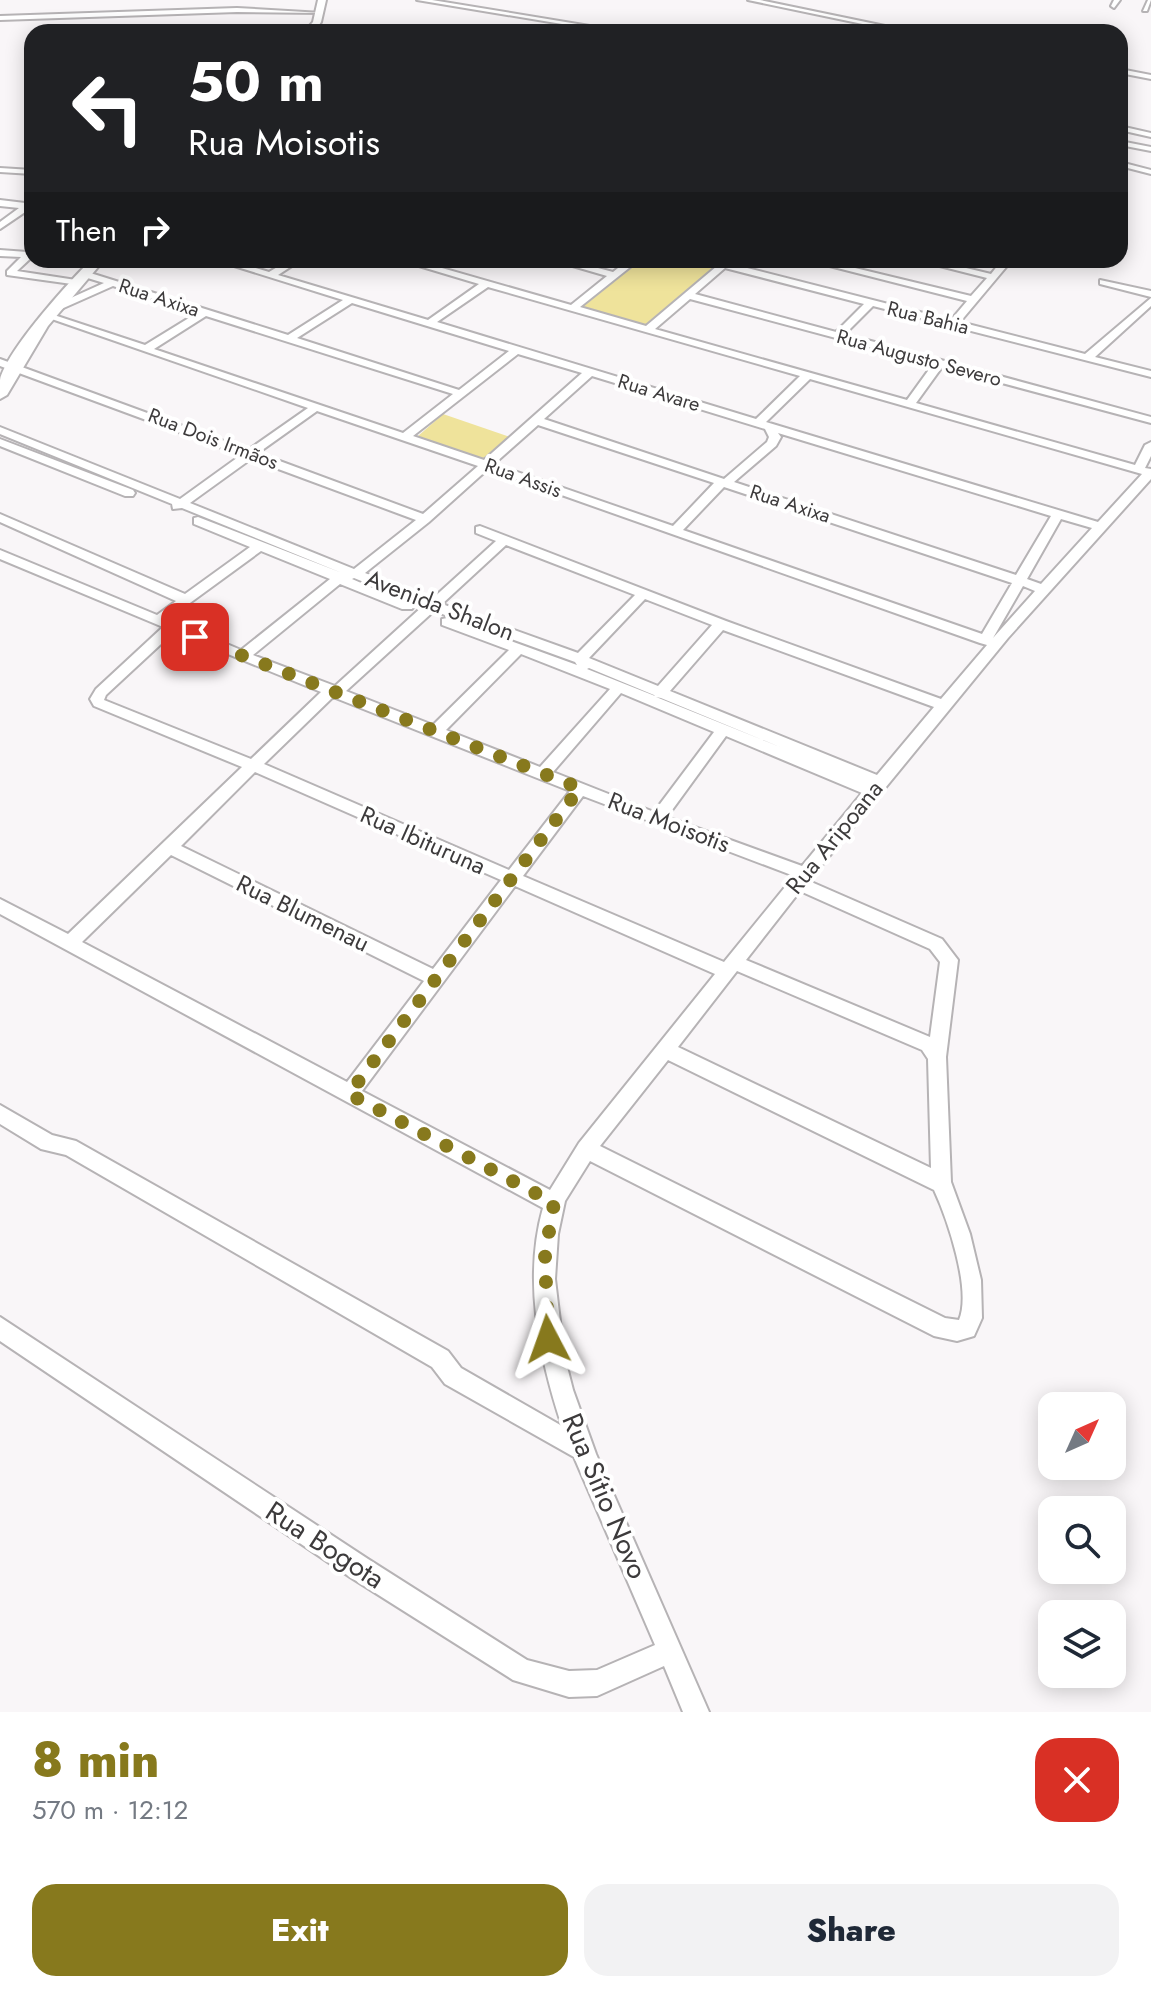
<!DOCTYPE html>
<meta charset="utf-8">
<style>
:root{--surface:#fff;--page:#f2f2f3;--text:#1f2937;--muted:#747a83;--accent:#87791d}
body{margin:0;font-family:Jost,sans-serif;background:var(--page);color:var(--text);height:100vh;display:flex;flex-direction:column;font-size:30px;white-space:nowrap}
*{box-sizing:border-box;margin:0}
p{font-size:26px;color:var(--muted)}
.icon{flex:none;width:44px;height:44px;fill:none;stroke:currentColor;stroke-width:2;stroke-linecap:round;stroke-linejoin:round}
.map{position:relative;height:1712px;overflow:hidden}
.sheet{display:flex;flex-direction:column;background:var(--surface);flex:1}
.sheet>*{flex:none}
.hud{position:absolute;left:24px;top:24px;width:1104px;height:244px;border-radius:24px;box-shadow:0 4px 20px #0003;background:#202124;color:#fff;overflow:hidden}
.needle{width:52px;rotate:45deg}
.fabs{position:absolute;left:1038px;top:1392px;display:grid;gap:16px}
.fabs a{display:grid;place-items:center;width:88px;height:88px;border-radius:16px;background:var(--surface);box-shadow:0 4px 20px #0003;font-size:40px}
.pin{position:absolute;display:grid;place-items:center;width:68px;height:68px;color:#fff;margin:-34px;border-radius:16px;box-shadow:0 4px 12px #0006}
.me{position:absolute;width:88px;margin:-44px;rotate:356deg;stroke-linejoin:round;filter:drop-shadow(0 0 6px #0008)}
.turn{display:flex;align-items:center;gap:28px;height:168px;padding:0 32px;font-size:36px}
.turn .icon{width:104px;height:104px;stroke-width:2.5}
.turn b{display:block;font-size:56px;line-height:68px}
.then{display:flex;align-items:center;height:76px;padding:0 32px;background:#0003;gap:16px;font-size:30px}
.round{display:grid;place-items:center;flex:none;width:84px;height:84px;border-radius:24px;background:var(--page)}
.overview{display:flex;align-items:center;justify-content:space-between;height:136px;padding:0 32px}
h1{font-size:48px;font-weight:800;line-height:60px;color:var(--accent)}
.action{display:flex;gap:16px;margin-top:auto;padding:16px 32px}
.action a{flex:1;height:92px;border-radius:24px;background:var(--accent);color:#fff;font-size:32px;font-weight:800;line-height:92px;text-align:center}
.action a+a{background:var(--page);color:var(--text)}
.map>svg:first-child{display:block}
.green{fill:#efe39b}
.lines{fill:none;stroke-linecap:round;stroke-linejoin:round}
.street-casing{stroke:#b6b3b5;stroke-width:4}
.secondary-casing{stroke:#b6b3b5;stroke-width:4}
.street{fill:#fff;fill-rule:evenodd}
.secondary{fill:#fff;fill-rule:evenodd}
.route{stroke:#87791d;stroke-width:14;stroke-dasharray:0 25.2}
.labels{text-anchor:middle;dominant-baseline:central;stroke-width:8;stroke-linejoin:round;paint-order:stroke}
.far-street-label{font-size:20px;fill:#3d3b3c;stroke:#fff}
.street-label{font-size:24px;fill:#3d3b3c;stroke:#fff}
.near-street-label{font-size:28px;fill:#3d3b3c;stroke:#fff}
</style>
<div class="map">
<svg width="1151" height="1712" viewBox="0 0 1151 1712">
<rect width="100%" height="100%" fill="#f9f6f8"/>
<g class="green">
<path d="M639,260H692L717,266L645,325L578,306Z"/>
<path d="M443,414L510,437L482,459L417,437Z"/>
</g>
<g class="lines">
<g class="street-casing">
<g id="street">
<path d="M417,0H432L626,32H610Z"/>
<path d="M748,0H760L914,32H901Z"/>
<path d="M1114,0H1120L1114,8L1111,6Z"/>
<path d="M1148,0H1151L1147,11H1143Z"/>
<path d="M237,8L322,13L237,12L0,20V16Z"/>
<path d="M832,27L847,31L848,32L830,30Z"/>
<path d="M1120,69L1151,75V79L1120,73Z"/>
<path d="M1120,126L1151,133V137L1120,130Z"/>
<path d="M1120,141L1151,147V151L1120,145Z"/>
<path d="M1120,162L1151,170V174L1120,166Z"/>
<path d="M0,168L32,170V174L0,172Z"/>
<path d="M32,199L31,208L0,229V222L19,208L0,206V200L25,203Z"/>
<path d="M32,249V257L17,271L76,280L79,281V285L7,275V271L21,257L0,256V250L27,252Z"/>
<path d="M215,260H230L269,272L289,260H301L278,275L428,320L479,284L399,260H414L571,305L607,276L552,260H568L613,272L628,260H639L580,307L646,326L717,266L700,260H716L951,320L967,301L806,260H822L971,296L987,278L916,260H933L991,274L1002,260H1012L960,322L1085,354L1151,298V306L1095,357L1151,371V377L873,306L845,334L1151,417V423L942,367L916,403L1135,465L1145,445L1151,442V456L1145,468L1151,469V479L1008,638L809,881L942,939L958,960L946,1057L951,1182L970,1234L981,1280L982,1318L974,1336L957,1341L934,1336L590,1161L565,1201L558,1234L555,1279L564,1355L573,1390L596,1454L709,1712H683L664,1666L597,1696L569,1697L513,1680L350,1577L0,1341V1317L368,1559L527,1660L569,1671L597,1670L655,1645L574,1457L445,1384L432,1367L66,1155L41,1149L0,1124V1105L52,1135L76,1141L448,1351L461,1368L562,1426C539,1357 523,1279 543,1208L0,914V899L68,934L242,767L94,706L90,699L96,689L163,627L0,559V550L157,615L176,601L0,522V514L185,594L250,547L194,524V518L198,517L342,573L182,508L173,509L172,504L0,434V427L180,499L241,455L0,366V359L248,450L308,408L46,317L54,315L145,345L197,313L113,286L59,310H53V306L104,283L81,276V272L84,271L288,335L343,300ZM725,268L864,304L836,332L695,294ZM488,287L800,376L756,419L437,322ZM690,299L933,364L907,400L655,329ZM352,303L509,351L459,390L297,338ZM206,316L453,394L403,433L154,349ZM518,354L582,373L484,460L413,436ZM592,376L765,429L769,437L767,442L724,479L544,419ZM810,379L1142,474L1098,522L766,422ZM317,411L478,466L423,514L258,453ZM538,425L714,483L673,526L494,464ZM778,433L1051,516L1016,575L734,482L776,446L781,437ZM251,459L416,520L354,569L190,503ZM488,469L980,643L987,645L941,699L726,621L480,526L476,527V533L496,541L431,600L365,573L429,522ZM724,487L1012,583L982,634L683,530ZM1061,519L1092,528L1041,584L1027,579ZM506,545L635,595L578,653L442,604ZM261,551L330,579L241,650L168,619ZM354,578L423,606L335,686L253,655L340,584L402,609H412L414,606L352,579ZM1023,586L1035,591L993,638ZM645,599L712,625L658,686L589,658ZM434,611L575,662L577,665L447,618L442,619V625L509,650L433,725L346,691ZM723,630L934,707L877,775L670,691ZM174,632L321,692L251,759L104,700L106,695ZM521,654L610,689L540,767L446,730ZM589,668L654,695L655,696L587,669ZM621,693L714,732L654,812L553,772ZM333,697L570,791L509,870L264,764ZM656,697L661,698L780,747ZM726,736L862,793L802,866L667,817ZM255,772L501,880L433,969L181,846ZM583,796L794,876L724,962L523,876ZM171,855L424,981L347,1082L82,942ZM515,886L715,974L579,1143L550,1190L362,1091ZM800,891L930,949L940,962L930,1037L746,960ZM737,971L922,1050L928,1059L931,1168L678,1047ZM668,1060L934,1190C947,1218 972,1290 959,1320L945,1318L600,1146Z"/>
<path d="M1100,280L1151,291V297L1100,284Z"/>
<path d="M0,439L133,490L135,493L133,496H125L0,446Z"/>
</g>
</g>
<g class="secondary-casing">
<g id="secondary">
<path d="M318,0H326L321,22L314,32H304L313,22Z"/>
<path d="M91,260H104L48,326L7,395L0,399C0,394 0,386 0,380C7,350 68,283 91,260Z"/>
</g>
</g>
<use href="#street" class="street"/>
<use href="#secondary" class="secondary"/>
</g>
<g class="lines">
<path class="route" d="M195,637L580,788L349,1094L554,1203L545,1255L548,1339"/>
</g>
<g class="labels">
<g class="far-street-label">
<text transform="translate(159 298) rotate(18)">Rua Axixa</text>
<text transform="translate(928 318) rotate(14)">Rua Bahia</text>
<text transform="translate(919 358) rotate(15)">Rua Augusto Severo</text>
<text transform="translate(659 393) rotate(17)">Rua Avare</text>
<text transform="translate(213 439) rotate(21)">Rua Dois Irmãos</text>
<text transform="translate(523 478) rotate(20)">Rua Assis</text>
<text transform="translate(790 504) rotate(18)">Rua Axixa</text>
</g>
<g class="street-label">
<text transform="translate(440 605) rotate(21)">Avenida Shalon</text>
<text transform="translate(669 822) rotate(21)">Rua Moisotis</text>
<text transform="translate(834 837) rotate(-51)">Rua Aripoana</text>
<text transform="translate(423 840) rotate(24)">Rua Ibituruna</text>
<text transform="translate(303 913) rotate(26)">Rua Blumenau</text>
</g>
<g class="near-street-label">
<text transform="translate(605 1496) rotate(67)">Rua Sítio Novo</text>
<text transform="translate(325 1545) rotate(33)">Rua Bogota</text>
</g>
</g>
</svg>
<div class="fabs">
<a><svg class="needle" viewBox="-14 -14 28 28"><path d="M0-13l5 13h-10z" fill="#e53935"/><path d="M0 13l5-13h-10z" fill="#747a83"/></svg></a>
<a><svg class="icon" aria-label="search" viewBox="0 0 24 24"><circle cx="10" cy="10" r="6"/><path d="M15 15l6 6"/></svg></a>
<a><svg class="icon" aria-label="layers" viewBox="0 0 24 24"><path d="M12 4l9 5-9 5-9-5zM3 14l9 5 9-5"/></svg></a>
</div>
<div class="pin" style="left:195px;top:637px;background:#d93025"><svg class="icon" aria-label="arrive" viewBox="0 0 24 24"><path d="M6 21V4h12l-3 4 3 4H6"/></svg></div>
<svg class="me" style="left:548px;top:1339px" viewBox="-20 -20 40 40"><path d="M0-17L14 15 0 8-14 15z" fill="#87791d" stroke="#fff" stroke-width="4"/></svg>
<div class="hud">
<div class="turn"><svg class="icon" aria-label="left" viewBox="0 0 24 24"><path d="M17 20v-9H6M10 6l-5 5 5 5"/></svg><div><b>50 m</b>Rua Moisotis</div></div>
<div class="then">Then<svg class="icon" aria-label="right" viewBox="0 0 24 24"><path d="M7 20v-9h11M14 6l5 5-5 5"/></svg></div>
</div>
</div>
<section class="sheet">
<div class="overview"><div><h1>8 min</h1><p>570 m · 12:12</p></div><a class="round" style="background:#d93025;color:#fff"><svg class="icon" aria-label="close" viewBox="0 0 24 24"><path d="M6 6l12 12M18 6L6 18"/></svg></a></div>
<div class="action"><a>Exit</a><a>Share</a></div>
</section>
